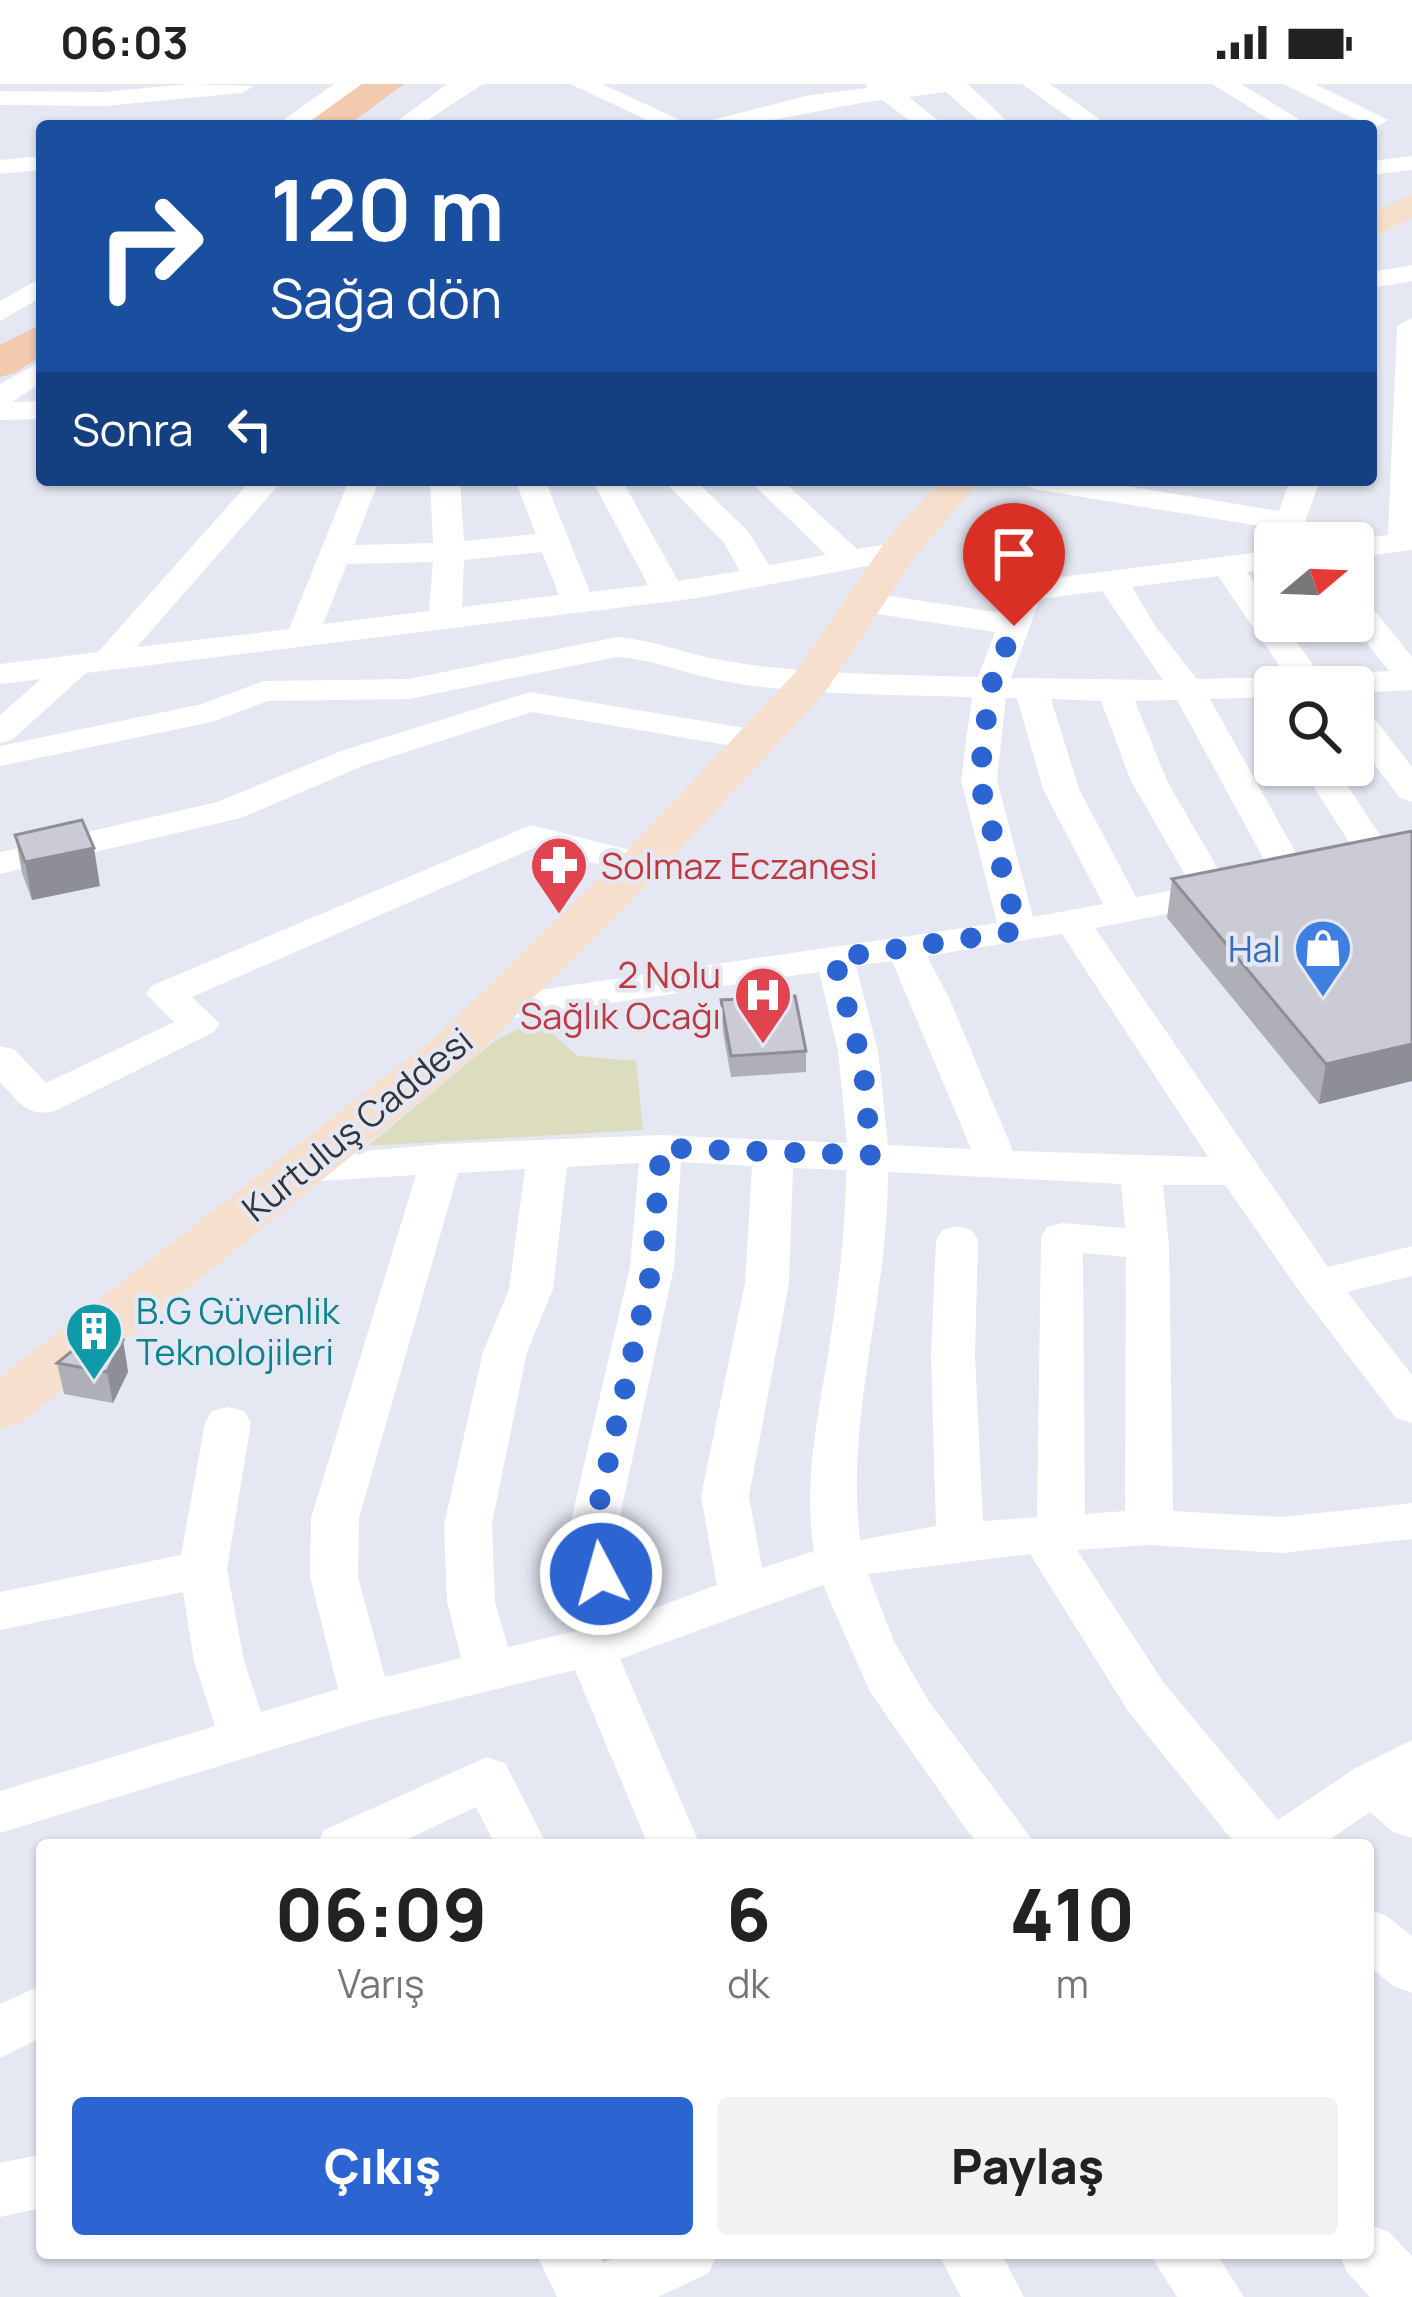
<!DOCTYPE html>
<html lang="tr">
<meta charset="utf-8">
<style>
:root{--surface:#fff;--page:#f2f2f2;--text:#222;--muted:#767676;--accent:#2c64d2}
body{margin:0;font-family:Manrope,sans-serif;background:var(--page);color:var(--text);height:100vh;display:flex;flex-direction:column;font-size:45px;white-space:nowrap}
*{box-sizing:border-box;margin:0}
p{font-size:39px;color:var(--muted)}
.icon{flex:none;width:66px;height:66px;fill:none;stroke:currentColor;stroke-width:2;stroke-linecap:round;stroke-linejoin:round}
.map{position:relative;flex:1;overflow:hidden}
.details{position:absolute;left:36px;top:1755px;width:1338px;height:420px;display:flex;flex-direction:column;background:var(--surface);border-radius:12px;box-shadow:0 3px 9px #0004}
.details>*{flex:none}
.guide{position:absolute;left:36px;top:36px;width:1341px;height:366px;border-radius:12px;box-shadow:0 3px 9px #0004;background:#1a4fa0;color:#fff;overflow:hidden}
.needle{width:78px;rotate:71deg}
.tools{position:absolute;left:1254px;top:438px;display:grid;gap:24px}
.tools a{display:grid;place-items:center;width:120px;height:120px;border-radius:12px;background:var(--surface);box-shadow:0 3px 9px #0004;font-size:60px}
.pin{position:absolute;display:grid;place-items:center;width:102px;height:102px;color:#fff;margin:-123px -51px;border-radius:50% 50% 50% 0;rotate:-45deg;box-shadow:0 0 12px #0007}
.pin .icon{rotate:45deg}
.me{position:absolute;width:132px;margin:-66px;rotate:354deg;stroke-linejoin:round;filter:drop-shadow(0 0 9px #0008)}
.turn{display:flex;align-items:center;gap:42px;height:252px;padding:0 36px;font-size:54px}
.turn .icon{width:156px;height:156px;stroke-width:2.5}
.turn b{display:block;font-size:84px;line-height:102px}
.then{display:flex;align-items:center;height:114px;padding:0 36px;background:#0003;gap:24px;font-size:45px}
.eta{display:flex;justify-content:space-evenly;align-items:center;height:204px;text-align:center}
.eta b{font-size:72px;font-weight:800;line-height:84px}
.action{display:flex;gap:24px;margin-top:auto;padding:24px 36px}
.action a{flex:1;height:138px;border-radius:12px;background:var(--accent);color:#fff;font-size:48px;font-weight:800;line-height:138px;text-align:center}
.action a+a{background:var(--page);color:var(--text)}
.status{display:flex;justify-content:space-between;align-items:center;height:84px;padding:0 60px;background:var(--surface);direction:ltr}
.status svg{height:33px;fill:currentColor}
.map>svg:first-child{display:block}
.green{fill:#dbddbe}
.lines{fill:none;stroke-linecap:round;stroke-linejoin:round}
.minor{fill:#fff;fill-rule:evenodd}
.major{fill:#f7dfce;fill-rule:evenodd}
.highway{fill:#f2caad;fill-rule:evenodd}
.wall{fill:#afafb8}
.shaded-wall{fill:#8e8e96}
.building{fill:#cbcbd6;stroke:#8e8e96;stroke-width:3}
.route{stroke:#2c64d2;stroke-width:21;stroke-dasharray:0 37.8}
.labels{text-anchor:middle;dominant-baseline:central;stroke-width:9;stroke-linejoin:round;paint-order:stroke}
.health-label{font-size:36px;fill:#be3a42;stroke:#e5e7f2;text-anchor:start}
.shop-label{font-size:36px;fill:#366cbe;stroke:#e5e7f2;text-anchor:end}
.street-label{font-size:36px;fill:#343539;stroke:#e5e7f2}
.culture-label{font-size:36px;fill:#0d838f;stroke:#e5e7f2;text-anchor:start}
</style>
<div class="status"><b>06:03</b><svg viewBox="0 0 49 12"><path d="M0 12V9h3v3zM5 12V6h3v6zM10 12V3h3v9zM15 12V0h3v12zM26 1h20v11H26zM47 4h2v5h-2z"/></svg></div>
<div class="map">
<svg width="1412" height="2213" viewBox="0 0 1412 2213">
<rect width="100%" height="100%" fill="#e5e7f2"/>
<path class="green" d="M536,935L578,972L636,977L643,1046L368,1062L493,958Z"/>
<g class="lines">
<g class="minor">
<path d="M188,0L254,2L242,9L105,22L0,21V7L105,8Z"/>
<path d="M334,0H362L303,42H275Z"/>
<path d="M447,0H483L419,42H391Z"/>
<path d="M570,0H602L693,42H660Z"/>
<path d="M866,0H968L1012,42H985L946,8L909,13L945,42H917L882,16C823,24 764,42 705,42L708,37L810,11L867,4Z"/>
<path d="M1022,0H1050L1109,42H1081Z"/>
<path d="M1212,0H1241L1310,42H1280Z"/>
<path d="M1283,0H1315L1388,36L1376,43L1367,41Z"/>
<path d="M42,72V86L0,90V76Z"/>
<path d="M1412,72V86L1371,91V77Z"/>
<path d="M1412,181V197L1371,204V188Z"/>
<path d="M42,193V213L0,237V217Z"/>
<path d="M1412,234V466L1353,474V459L1342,458L1388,451L1397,242Z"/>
<path d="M42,277V298L12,318L42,317V335L0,336V300Z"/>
<path d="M251,396H283L137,563L289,545L349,396H379L354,461L433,459L430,396H460L464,457L536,450L515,396H545L590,508L648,501L592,396H622L678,497L740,487L724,459L663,396H695L748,447L769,481L826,471L749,396H782L857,465L899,458L915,467L899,476L698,514L86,589L12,656L0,659V631L41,595L0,600V580L98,568ZM542,468L559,511L462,523L464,476ZM433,478L429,527L323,540L347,480Z"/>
<path d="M1019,396H1089L1279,427L1290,396H1320L1305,438L1290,447L1034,405Z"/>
<path d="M1042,443L1058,452L1046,495L1275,466V484L1247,488L1275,528V537H1282L1320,591L1389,587L1350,537L1353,510L1364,513L1412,573V606L1353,609V603H1275V613L1210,615L1310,794L1305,802H1279L1274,794L1177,616L1135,617L1167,697L1225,797L1237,800L1243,808L1237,816L1224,819L1095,844L1328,1183L1412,1162V1192L1347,1208L1412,1291V1339L1396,1334L1302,1211L1225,1101H1163L1169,1160L1173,1427L1282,1433L1412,1419V1455L1282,1469L1149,1461L1077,1466L1164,1599L1278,1736L1354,1685L1412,1656V1754L1393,1748L1370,1728L1322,1761H1236L1128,1627L1030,1470L868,1490L894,1557L928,1616L1036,1761H979L966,1745L870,1608L823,1501L620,1575L700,1761H648L575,1586L366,1637L0,1749V1707L215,1642L194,1577L183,1508L0,1546V1508L181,1471L205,1339L212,1327L228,1323L244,1327L251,1339L227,1485L244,1577L261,1628L338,1605L310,1493L311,1434L416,1091L304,1098L289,1094L283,1084L289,1074L442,1060L661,1051L847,1059L838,967L819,888L497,936L483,932L478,924L483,916L497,912L997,839L961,696L972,613C887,610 801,612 718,596C683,589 652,575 617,573L409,615L268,617L212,638L0,682V662L202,620L263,597L409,595L617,553C655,556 689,571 726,577C809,591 893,590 978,593L995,548L864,528L848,518L864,508L1002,529L1026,452ZM1218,492L1287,593L1197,595L1156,543L1132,503ZM1102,507L1163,596L1011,594L1040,515ZM1006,614H1017L1043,705L1103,820L1033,833L997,696ZM1051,615L1101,617L1131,697L1192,803L1136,813L1079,705ZM1062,850L1208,1073L1013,1067L950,916L927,872ZM892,877L971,1065L888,1061L878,967L856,882ZM681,1078L752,1082L745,1199L701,1412L717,1501L641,1529L625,1490L618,1441L674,1183ZM639,1079L630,1183L570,1441L577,1490L597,1542L508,1563L495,1518L492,1440L527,1268L553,1205L567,1083ZM793,1084L846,1086C846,1149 837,1211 828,1272C817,1336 803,1402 814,1467L762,1484L749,1412L789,1199ZM525,1085L509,1205L483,1268L444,1440L447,1518L461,1574L385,1593L358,1493L359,1434L458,1089ZM888,1088L1121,1100L1125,1144L1062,1139L1047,1143L1041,1153L1037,1433L983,1437L975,1271L978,1156L972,1146L957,1142L942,1146L936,1156L931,1271L936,1442L860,1456C845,1334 889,1211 888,1088ZM1083,1169L1126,1173L1125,1427L1085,1430Z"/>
<path d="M530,608L757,646L769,649L774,656L769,663L757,666L532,628L365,681L241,734L0,790V768L217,718L341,667Z"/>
<path d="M1353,619L1365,622L1412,683V718L1400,714L1353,652Z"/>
<path d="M1300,681H1334L1397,777L1392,785H1366Z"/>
<path d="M531,741L654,772L659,780L654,788L641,791L534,764L192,913L220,940L214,948L55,1027C27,1034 18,1017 0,998V962L14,965L46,999L174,938L146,910L151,902Z"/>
<path d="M487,1673L505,1679L547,1761H495L476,1723L395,1761H317L324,1746Z"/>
<path d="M1368,1825L1387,1832L1412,1852V1909L1393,1902L1368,1881Z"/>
<path d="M42,1901V1953L0,1974V1920Z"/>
<path d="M42,2070V2124L0,2133V2079Z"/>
<path d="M1368,2140L1389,2148L1412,2172V2213H1370L1347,2188L1339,2169H1368Z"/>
<path d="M536,2169H598L603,2179L625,2169H718L709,2189L658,2213H557Z"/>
<path d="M938,2169H1001L1024,2213H961Z"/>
<path d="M1149,2169H1216L1244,2213H1177Z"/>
</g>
<g class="major">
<path d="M1412,110V134L1371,154V130Z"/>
<path d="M941,396H981L914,474L826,607L658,790L473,974L21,1339L0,1345V1293L437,952L624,770L795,589L885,458Z"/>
</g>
<g class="highway">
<path d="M362,0H404L347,42H304Z"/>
<path d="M42,240V271L15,289L0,293V261Z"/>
</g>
</g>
<g class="wall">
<path d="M1412,747V997L1319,1020L1167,834L1172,795Z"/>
<path d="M15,751L100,802L32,816L22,789Z"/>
<path d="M721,916L806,967V988L731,993L721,937Z"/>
<path d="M123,1256L128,1288L113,1319L64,1310L57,1279Z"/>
</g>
<g class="shaded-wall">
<path d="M94,764L100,802L32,816L25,778Z"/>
<path d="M1412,960V997L1319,1020L1326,980Z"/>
<path d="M123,1256L128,1288L113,1319L107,1288Z"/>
</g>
<g class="building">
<path d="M82,736L94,764L25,778L15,751Z"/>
<path d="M1412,747V960L1326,980L1172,795Z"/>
<path d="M795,912L806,967L731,972L721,916Z"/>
<path d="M92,1251L123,1256L107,1288L57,1279Z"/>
</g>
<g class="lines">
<path class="route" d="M601,1490L594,1442L652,1183L661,1064L871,1071L863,982L834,874L1018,847L979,696L990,604L1014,542"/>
</g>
<defs>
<g id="pharmacy-pin" transform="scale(3)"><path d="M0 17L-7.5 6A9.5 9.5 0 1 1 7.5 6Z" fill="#e0444e" stroke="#e5e7f2"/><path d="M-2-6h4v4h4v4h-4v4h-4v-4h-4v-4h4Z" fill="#fff"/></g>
<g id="shop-pin" transform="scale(3)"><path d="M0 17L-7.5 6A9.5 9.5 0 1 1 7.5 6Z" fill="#3f7fe0" stroke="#e5e7f2"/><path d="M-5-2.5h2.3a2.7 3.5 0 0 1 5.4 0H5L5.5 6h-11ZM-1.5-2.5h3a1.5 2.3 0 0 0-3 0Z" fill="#fff"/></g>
<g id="hospital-pin" transform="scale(3)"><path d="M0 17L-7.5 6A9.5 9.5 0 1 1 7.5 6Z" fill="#e0444e" stroke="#e5e7f2"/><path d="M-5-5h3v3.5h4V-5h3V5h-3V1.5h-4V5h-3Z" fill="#fff"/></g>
<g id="building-pin" transform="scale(3)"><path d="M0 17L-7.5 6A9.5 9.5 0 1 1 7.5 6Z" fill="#0f9aa8" stroke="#e5e7f2"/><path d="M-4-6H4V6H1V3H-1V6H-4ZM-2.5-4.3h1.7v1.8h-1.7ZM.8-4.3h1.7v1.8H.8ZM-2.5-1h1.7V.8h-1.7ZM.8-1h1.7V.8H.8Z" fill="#fff"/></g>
</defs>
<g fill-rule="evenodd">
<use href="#pharmacy-pin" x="559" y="781"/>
<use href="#shop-pin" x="1323" y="864"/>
<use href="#hospital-pin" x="763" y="911"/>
<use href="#building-pin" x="94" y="1247"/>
</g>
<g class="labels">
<g class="health-label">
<text x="601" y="781">Solmaz Eczanesi</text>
<text x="721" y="890" text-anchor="end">2 Nolu<tspan x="721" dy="41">Sağlık Ocağı</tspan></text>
</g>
<g class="shop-label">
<text x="1281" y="864">Hal</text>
</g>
<g class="street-label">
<text transform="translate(357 1040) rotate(-39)">Kurtuluş Caddesi</text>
</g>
<g class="culture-label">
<text x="136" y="1226">B.G Güvenlik<tspan x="136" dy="41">Teknolojileri</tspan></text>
</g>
</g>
</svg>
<div class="tools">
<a><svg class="needle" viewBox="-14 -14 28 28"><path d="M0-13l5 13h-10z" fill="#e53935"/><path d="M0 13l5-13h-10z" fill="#767676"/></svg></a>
<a><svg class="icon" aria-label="search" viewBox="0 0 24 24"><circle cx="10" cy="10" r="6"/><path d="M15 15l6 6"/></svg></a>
</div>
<div class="pin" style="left:1014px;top:542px;background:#d93025"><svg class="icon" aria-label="arrive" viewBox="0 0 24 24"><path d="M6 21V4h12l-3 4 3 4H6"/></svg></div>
<svg class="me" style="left:601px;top:1490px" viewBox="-20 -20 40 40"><circle r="17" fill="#2c64d2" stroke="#fff" stroke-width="3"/><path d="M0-11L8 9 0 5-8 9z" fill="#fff"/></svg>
<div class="guide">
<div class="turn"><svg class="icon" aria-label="right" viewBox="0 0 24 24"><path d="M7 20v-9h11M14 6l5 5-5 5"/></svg><div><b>120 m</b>Sağa dön</div></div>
<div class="then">Sonra<svg class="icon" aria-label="left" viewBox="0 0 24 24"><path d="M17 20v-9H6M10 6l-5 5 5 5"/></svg></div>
</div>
<section class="details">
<div class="eta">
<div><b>06:09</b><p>Varış</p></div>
<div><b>6</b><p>dk</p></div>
<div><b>410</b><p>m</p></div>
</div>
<div class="action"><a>Çıkış</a><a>Paylaş</a></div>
</section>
</div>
